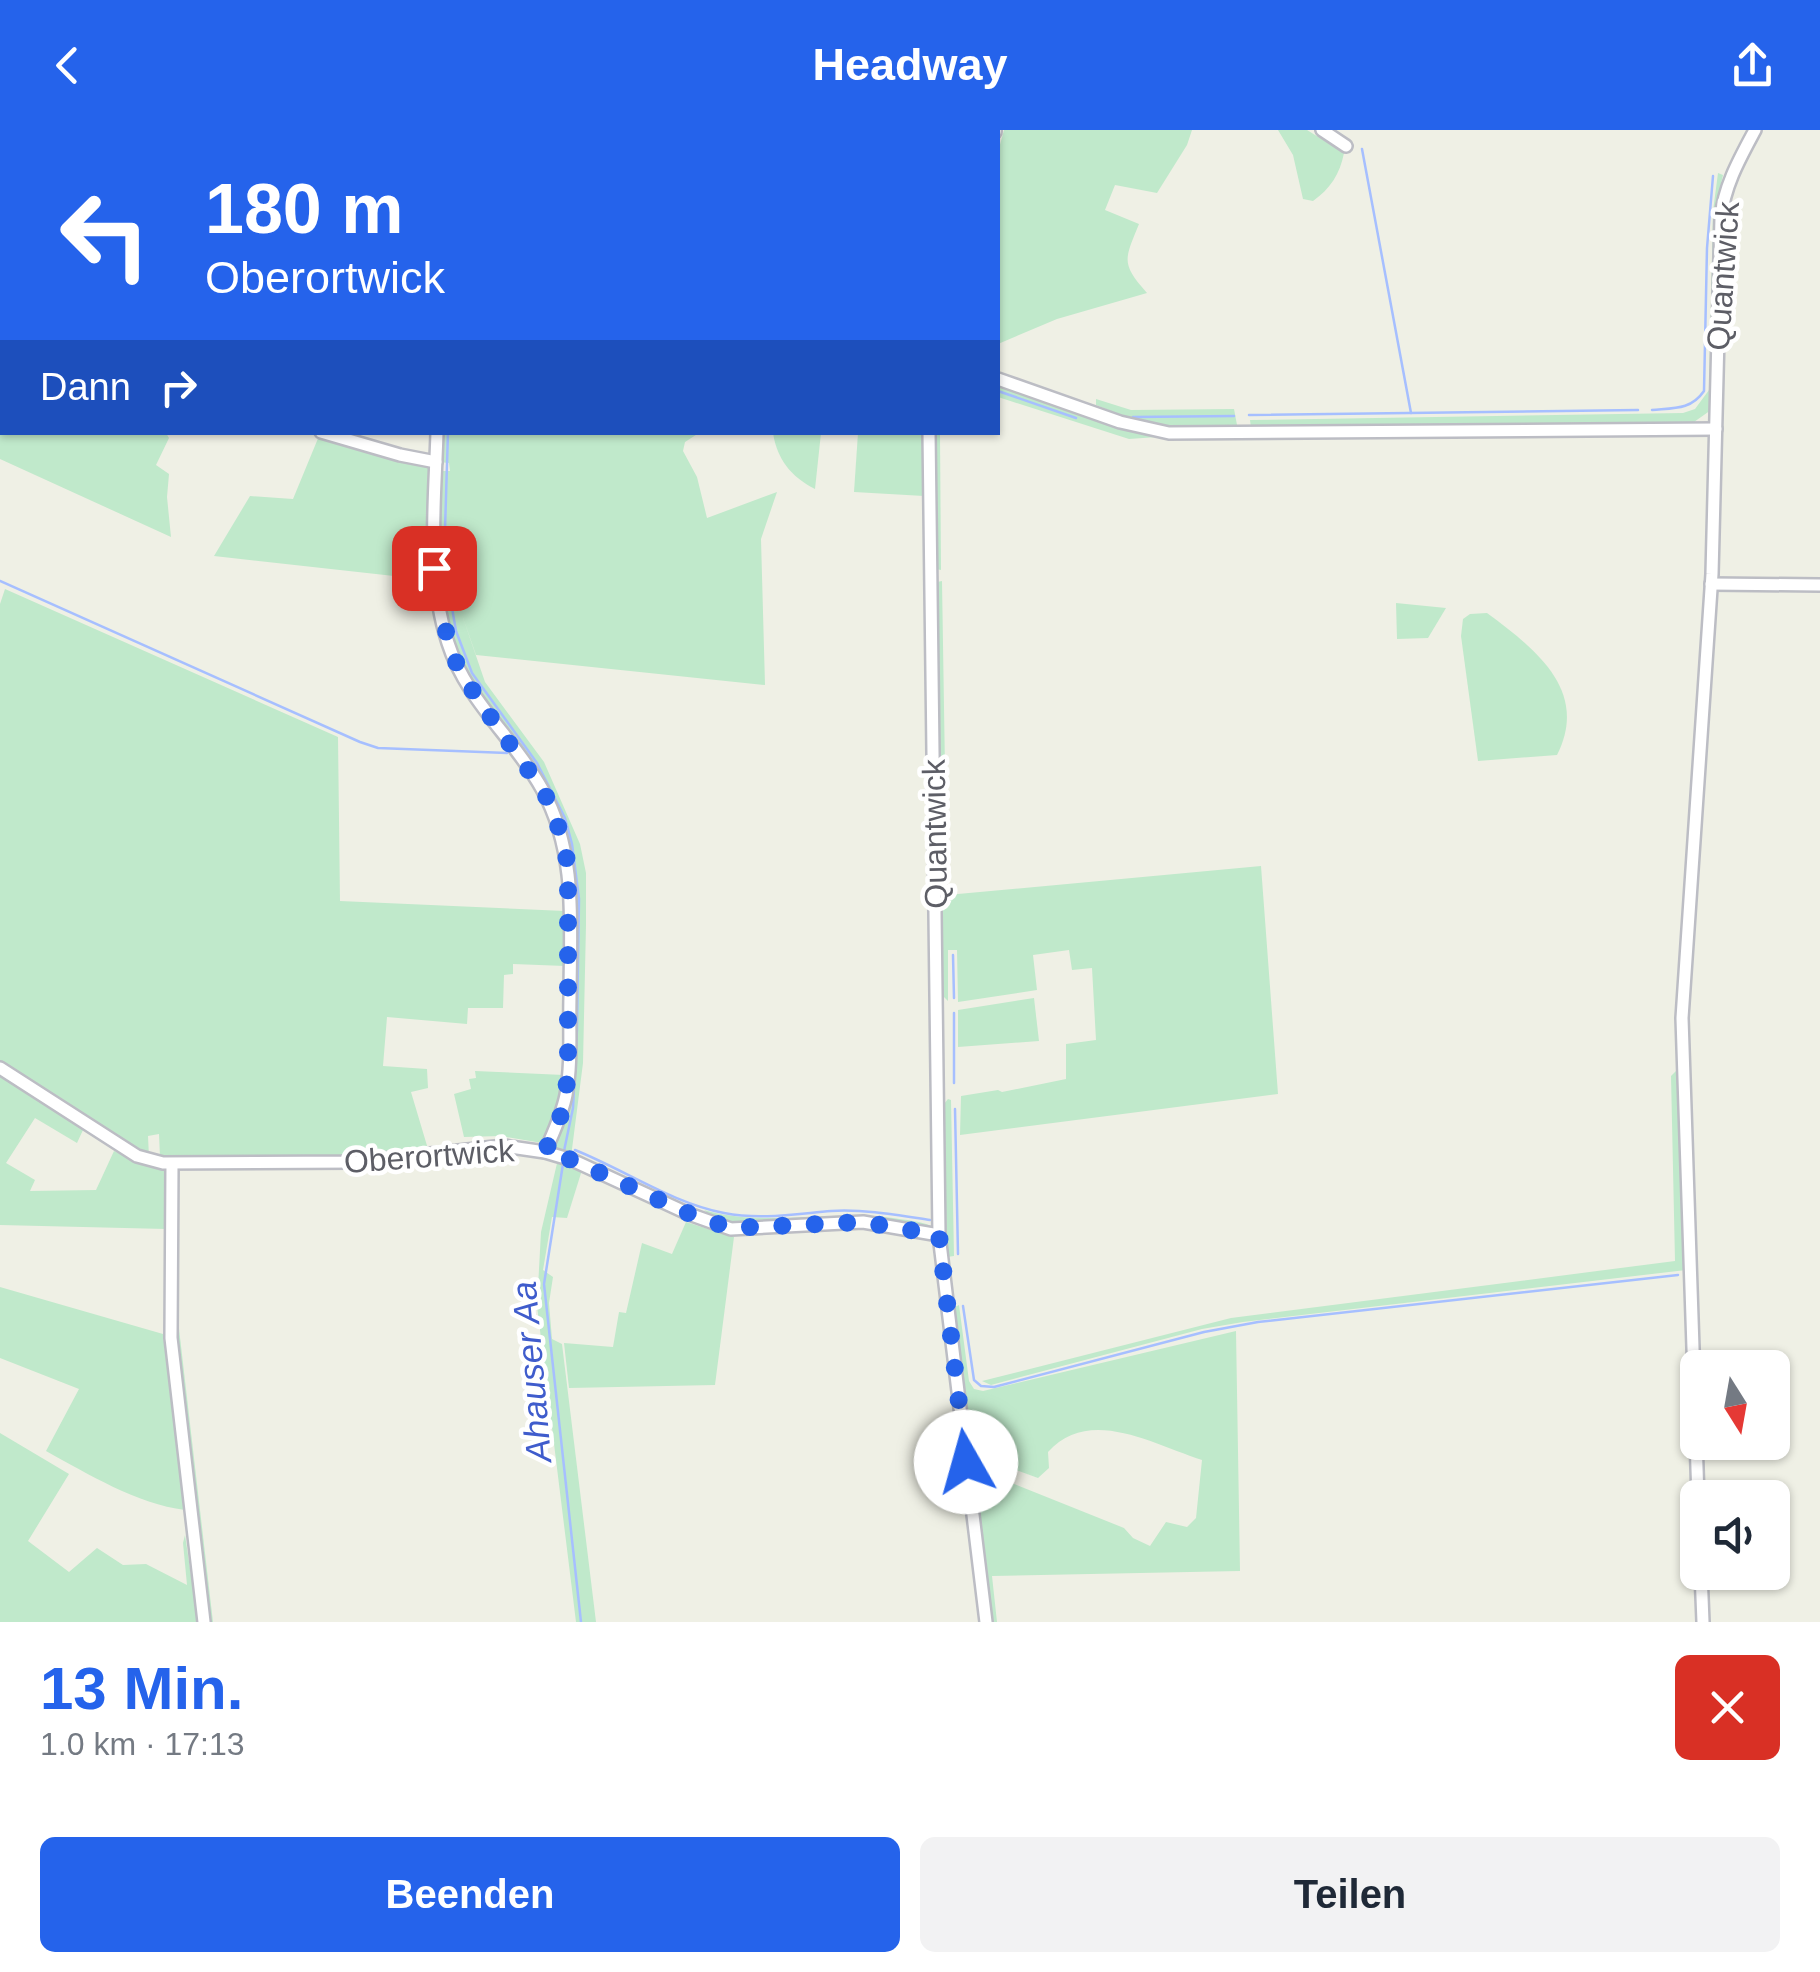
<!DOCTYPE html>
<html lang="de">
<meta charset="utf-8">
<style>
:root{--surface:#fff;--page:#f2f2f3;--text:#1f2937;--muted:#747a83;--accent:#2563eb}
body{margin:0;font-family:Helvetica,sans-serif;background:var(--page);color:var(--text);height:100vh;display:flex;flex-direction:column;font-size:38px;white-space:nowrap}
*{box-sizing:border-box;margin:0}
p{font-size:32px;color:var(--muted)}
.icon{flex:none;width:55px;height:55px;fill:none;stroke:currentColor;stroke-width:2;stroke-linecap:round;stroke-linejoin:round}
.map{position:relative;height:1492px;overflow:hidden}
.details{display:flex;flex-direction:column;background:var(--surface);flex:1}
.details>*{flex:none}
.banner{position:absolute;left:0px;top:0px;width:1000px;height:305px;box-shadow:0 2px 8px #0004;background:#2563eb;color:#fff;overflow:hidden}
.needle{width:65px;rotate:169deg}
.buttons{position:absolute;left:1680px;top:1220px;display:grid;gap:20px}
.buttons a{display:grid;place-items:center;width:110px;height:110px;border-radius:15px;background:var(--surface);box-shadow:0 2px 8px #0004;font-size:50px}
.pin{position:absolute;display:grid;place-items:center;width:85px;height:85px;color:#fff;margin:-42px;border-radius:20px;box-shadow:0 5px 15px #0006}
.me{position:absolute;width:110px;margin:-55px;rotate:353deg;stroke-linejoin:round;filter:drop-shadow(0 0 8px #0008)}
.turn{display:flex;align-items:center;gap:35px;height:210px;padding:0 40px;font-size:45px}
.turn .icon{width:130px;height:130px;stroke-width:2.5}
.turn b{display:block;font-size:70px;line-height:85px}
.then{display:flex;align-items:center;height:95px;padding:0 40px;background:#0003;gap:20px;font-size:38px}
.round{display:grid;place-items:center;flex:none;width:105px;height:105px;border-radius:15px;background:var(--page)}
.head{display:flex;align-items:center;justify-content:space-between;height:170px;padding:0 40px}
h1{font-size:60px;font-weight:700;line-height:75px;color:var(--accent)}
.cta{display:flex;gap:20px;margin-top:auto;padding:20px 40px}
.cta a{flex:1;height:115px;border-radius:15px;background:var(--accent);color:#fff;font-size:40px;font-weight:700;line-height:115px;text-align:center}
.cta a+a{background:var(--page);color:var(--text)}
header{display:flex;justify-content:space-between;align-items:center;height:130px;padding:0 40px;background:var(--accent);color:#fff;font-size:45px;font-weight:700}
.map>svg:first-child{display:block}
.green{fill:#c0e9cb}
.lines{fill:none;stroke-linecap:round;stroke-linejoin:round}
.stream{stroke:#a6bfff;stroke-width:2.5}
.minor-casing{stroke:#bcbdc4;stroke-width:16}
.minor{stroke:#fff;stroke-width:11}
.route{stroke:#2563eb;stroke-width:18;stroke-dasharray:0 32.4}
.labels{text-anchor:middle;dominant-baseline:central;stroke-width:9;stroke-linejoin:round;paint-order:stroke}
.street-label{font-size:32px;fill:#5d5e66;stroke:#fff}
.water-label{font-size:35px;font-style:italic;fill:#3f5ccc;stroke:#fff}
</style>
<header><svg class="icon" aria-label="back" viewBox="0 0 24 24"><path d="M15 5l-7 7 7 7"/></svg>Headway<svg class="icon" aria-label="share" viewBox="0 0 24 24"><path d="M12 15V3M7 8l5-5 5 5M5 13v7h14v-7"/></svg></header>
<div class="map">
<svg width="1820" height="1492" viewBox="0 0 1820 1492">
<rect width="100%" height="100%" fill="#eff0e5"/>
<g class="green">
<path d="M1004,0H1192L1187,15L1157,63L1115,55L1105,80L1139,94C1125,129 1120,133 1147,163L1057,189L998,214V22Z"/>
<path d="M1278,0H1307L1344,23C1340,44 1330,59 1313,71L1303,69L1293,25Z"/>
<path d="M1718,43L1723,45L1718,67L1711,280L1694,292L1251,298L1250,290L1683,283L1695,279L1709,260L1713,81Z"/>
<path d="M0,116L2,302L166,303L169,308L156,335L169,344L167,367L171,407L0,329Z"/>
<path d="M998,254L1156,306L1157,307L1129,309L998,267Z"/>
<path d="M1096,269L1131,280L1234,279L1237,295H1146L1096,275Z"/>
<path d="M439,303H699L685,312L683,321L697,347L707,388L777,362L761,409L765,555L476,525L461,482L485,552L544,632L580,714L586,743V795L583,933L571,1027L552,1022L566,990L571,964C575,883 587,766 562,690C544,635 500,598 472,549C435,486 439,411 442,341H450L449,333L438,332Z"/>
<path d="M773,303H821L815,359C791,347 777,329 773,303Z"/>
<path d="M858,303H925L924,366L854,362Z"/>
<path d="M934,303H940L941,440L936,439Z"/>
<path d="M319,306L359,321L430,335V450L214,426L250,366L293,369Z"/>
<path d="M942,451L947,765L1261,736L1278,964L960,1005L961,966L998,960L1002,962L1066,949V914L1096,910L1092,838L1072,840L1069,820L1033,825L1037,860L958,872L957,820H948V871L943,866L937,452Z"/>
<path d="M5,459L338,607L340,771L565,781V836L513,834V844L504,845L503,878H468L467,894L387,887L383,936L427,939L428,958L411,962L428,1019L352,1028L160,1027L159,1004L148,1006L149,1027L0,931V474Z"/>
<path d="M1396,473L1446,478L1428,508L1397,509Z"/>
<path d="M1487,483C1534,518 1590,560 1557,625L1478,631L1461,506L1463,489L1470,484Z"/>
<path d="M1034,868L1039,911L958,917V880Z"/>
<path d="M1679,938L1686,1140L1243,1192L1202,1199L991,1255L982,1251L1231,1188L1675,1131L1671,946Z"/>
<path d="M475,941L564,945L556,983L542,1013L500,1006L464,1007L454,964L471,959L469,949L476,948Z"/>
<path d="M0,944L83,1000L77,1013L35,988L6,1033L35,1050L30,1061L96,1060L114,1021L139,1033L168,1040L166,1099L0,1095Z"/>
<path d="M948,969L951,970L954,1126L947,1127L944,974Z"/>
<path d="M558,1029L582,1040L567,1088L552,1087L543,1140L553,1147L549,1173L552,1209L562,1214L596,1492H576L537,1176L541,1102Z"/>
<path d="M704,1080C766,1098 829,1079 893,1088C905,1090 921,1091 931,1096C911,1098 889,1090 868,1089C829,1087 731,1109 704,1080Z"/>
<path d="M686,1092L734,1107L715,1255L569,1258L564,1213L613,1217L619,1182L626,1183L642,1113L672,1124Z"/>
<path d="M0,1157L163,1204L185,1380C137,1374 88,1344 46,1321L79,1259L0,1228Z"/>
<path d="M959,1175L969,1251L974,1259L983,1261L1236,1201L1240,1441L992,1446L997,1492H992L975,1345L982,1341L1124,1398L1133,1408L1150,1416L1166,1392L1187,1397L1196,1388L1202,1330C1152,1314 1089,1276 1048,1322L1049,1338L1038,1348L969,1323L953,1178Z"/>
<path d="M174,1190H178L213,1492H207Z"/>
<path d="M0,1303L69,1344L28,1411L69,1442L97,1418L123,1435L146,1434L187,1455L183,1413L185,1405L198,1492H0Z"/>
</g>
<g class="lines">
<g class="stream">
<path d="M450,0L451,2"/>
<path d="M728,2L730,0"/>
<path d="M1362,19L1411,283"/>
<path d="M998,261L1076,288"/>
<path d="M1652,280C1674,278 1691,280 1704,261L1707,118L1713,46"/>
<path d="M1249,285L1638,280"/>
<path d="M1133,287L1234,286"/>
<path d="M448,302L444,432L456,501L472,543L537,633L565,688L572,714L579,769L577,899L573,978L564,1021"/>
<path d="M0,451L360,612L378,618L507,623"/>
<path d="M953,825L954,868"/>
<path d="M954,953V883"/>
<path d="M955,979L958,1124"/>
<path d="M575,1020C625,1040 672,1073 724,1083C760,1090 795,1084 831,1081C864,1079 897,1085 930,1090"/>
<path d="M563,1034L544,1154L581,1492"/>
<path d="M963,1176L974,1250L981,1256L994,1257L1204,1202L1258,1192L1678,1145"/>
</g>
<g class="minor-casing">
<g id="minor">
<path d="M272,0L278,2"/>
<path d="M464,0L465,2"/>
<path d="M1322,0L1346,16"/>
<path d="M995,2V0"/>
<path d="M998,249L1120,292L1169,303L1716,299"/>
<path d="M321,302L400,325L436,332"/>
<path d="M437,302C435,372 426,446 448,513C466,570 514,608 542,659C578,724 570,796 570,867C569,899 572,933 566,965C562,985 553,1003 545,1022"/>
<path d="M929,302L939,1105L986,1492"/>
<path d="M1711,454L1820,455"/>
<path d="M0,938L137,1026L163,1033L357,1032L504,1016L545,1022L572,1030L689,1084L731,1099L863,1092L939,1105"/>
<path d="M172,1034L171,1208L204,1492"/>
<path d="M1698,1368L1682,888L1712,444L1721,88C1724,56 1740,28 1755,0"/>
<path d="M1701,1442L1703,1492"/>
</g>
</g>
<use href="#minor" class="minor"/>
</g>
<g class="lines">
<path class="route" d="M434,438L442,489L456,532L477,568L544,662L556,688L568,734V947L561,985L545,1022L572,1030L690,1084L730,1098L863,1092L939,1105L966,1332"/>
</g>
<g class="labels">
<g class="street-label">
<text transform="translate(1723 146) rotate(-86)">Quantwick</text>
<text transform="translate(935 704) rotate(-91)">Quantwick</text>
<text transform="translate(429 1026) rotate(-4)">Oberortwick</text>
</g>
<g class="water-label">
<text transform="translate(531 1242) rotate(-95)">Ahauser Aa</text>
</g>
</g>
</svg>
<div class="buttons">
<a><svg class="needle" viewBox="-14 -14 28 28"><path d="M0-13l5 13h-10z" fill="#e53935"/><path d="M0 13l5-13h-10z" fill="#747a83"/></svg></a>
<a><svg class="icon" aria-label="sound" viewBox="0 0 24 24"><path d="M4 9h4l5-4v14l-5-4H4zM17 9q2 3 0 6"/></svg></a>
</div>
<div class="pin" style="left:434px;top:438px;background:#d93025"><svg class="icon" aria-label="arrive" viewBox="0 0 24 24"><path d="M6 21V4h12l-3 4 3 4H6"/></svg></div>
<svg class="me" style="left:966px;top:1332px" viewBox="-20 -20 40 40"><circle r="19" fill="#fff"/><path d="M0-13L10 11 0 6-10 11z" fill="#2563eb"/></svg>
<div class="banner">
<div class="turn"><svg class="icon" aria-label="left" viewBox="0 0 24 24"><path d="M17 20v-9H6M10 6l-5 5 5 5"/></svg><div><b>180 m</b>Oberortwick</div></div>
<div class="then">Dann<svg class="icon" aria-label="right" viewBox="0 0 24 24"><path d="M7 20v-9h11M14 6l5 5-5 5"/></svg></div>
</div>
</div>
<section class="details">
<div class="head"><div><h1>13 Min.</h1><p>1.0 km · 17:13</p></div><a class="round" style="background:#d93025;color:#fff"><svg class="icon" aria-label="close" viewBox="0 0 24 24"><path d="M6 6l12 12M18 6L6 18"/></svg></a></div>
<div class="cta"><a>Beenden</a><a>Teilen</a></div>
</section>
